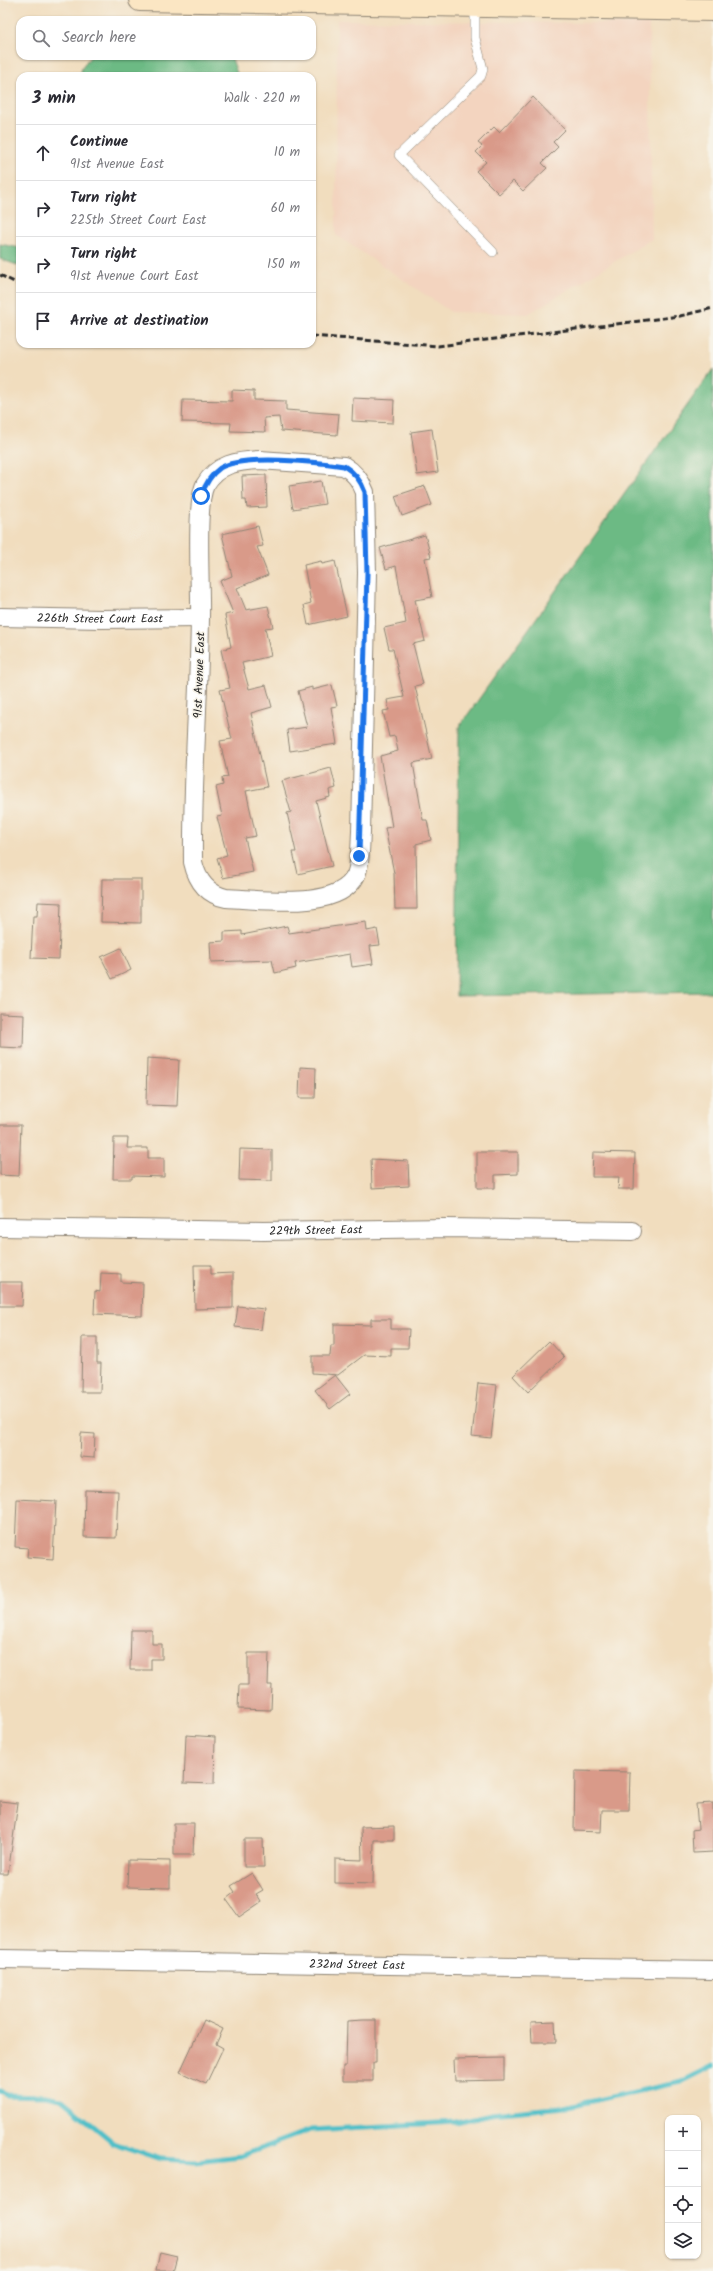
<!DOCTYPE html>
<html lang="en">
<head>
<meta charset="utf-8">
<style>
	body { margin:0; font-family:Kalam,sans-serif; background:#f2f2f3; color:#2b2b33 }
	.controls { position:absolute; right:12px; bottom:12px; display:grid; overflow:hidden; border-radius:8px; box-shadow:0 1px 3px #0004 }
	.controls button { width:36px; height:36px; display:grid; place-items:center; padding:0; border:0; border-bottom:1px solid #e1e1e2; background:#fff; color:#2b2b33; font:20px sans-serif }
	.stop { position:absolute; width:12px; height:12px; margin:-9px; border:3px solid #1a73e8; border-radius:50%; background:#fff }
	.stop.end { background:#1a73e8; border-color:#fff; box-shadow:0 1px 4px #0008 }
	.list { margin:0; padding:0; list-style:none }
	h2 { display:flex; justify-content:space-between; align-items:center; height:52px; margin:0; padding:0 16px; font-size:17px }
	h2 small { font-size:13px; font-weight:400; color:#7c7c81 }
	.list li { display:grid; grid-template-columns:26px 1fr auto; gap:12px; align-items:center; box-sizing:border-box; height:56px; padding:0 16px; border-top:1px solid #e1e1e2 }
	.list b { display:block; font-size:15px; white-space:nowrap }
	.list p { margin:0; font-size:13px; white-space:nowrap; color:#7c7c81 }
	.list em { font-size:13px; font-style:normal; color:#7c7c81 }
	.icon { flex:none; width:22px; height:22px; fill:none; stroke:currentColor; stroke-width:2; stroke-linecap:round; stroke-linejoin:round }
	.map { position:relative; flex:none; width:713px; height:2271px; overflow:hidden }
	.search { position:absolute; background:#fff; box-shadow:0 1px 3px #0004; left:16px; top:16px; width:300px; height:44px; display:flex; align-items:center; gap:10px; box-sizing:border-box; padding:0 14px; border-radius:12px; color:#7c7c81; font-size:15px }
	.panel { position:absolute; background:#fff; box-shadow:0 1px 3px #0004; left:16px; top:72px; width:300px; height:276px; border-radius:12px }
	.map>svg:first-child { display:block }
	.built { fill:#f3d4bf }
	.forest { fill:#6cba84; stroke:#4c7258 }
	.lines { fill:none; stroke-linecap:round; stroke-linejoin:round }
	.stream { stroke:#51bfc8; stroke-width:5 }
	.building { fill:#d99a89 }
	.lane-casing { stroke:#8e8474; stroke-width:10 }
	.street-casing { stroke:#8e8474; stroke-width:20 }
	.secondary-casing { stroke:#8e8474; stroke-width:24 }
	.lane { stroke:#fff; stroke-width:9 }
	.street { stroke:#fff; stroke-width:18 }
	.secondary { stroke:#fbe6c3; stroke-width:22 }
	.rail { stroke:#2b2b2b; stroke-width:3; stroke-dasharray:6 3; stroke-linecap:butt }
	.route { stroke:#1a73e8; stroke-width:5 }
	.labels { text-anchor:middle; stroke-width:3; stroke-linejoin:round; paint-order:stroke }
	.street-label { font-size:12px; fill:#2b2b2b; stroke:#f7f3e8 }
</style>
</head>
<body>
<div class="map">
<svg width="713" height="2271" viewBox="0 0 713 2271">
	<rect width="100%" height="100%" fill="#f7f3e8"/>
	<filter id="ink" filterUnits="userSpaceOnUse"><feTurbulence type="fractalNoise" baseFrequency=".025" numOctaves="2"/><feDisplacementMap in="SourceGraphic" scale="8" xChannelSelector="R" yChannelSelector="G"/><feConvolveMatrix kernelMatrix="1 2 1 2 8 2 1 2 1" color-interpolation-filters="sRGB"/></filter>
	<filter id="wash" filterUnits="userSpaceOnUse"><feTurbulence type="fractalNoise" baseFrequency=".012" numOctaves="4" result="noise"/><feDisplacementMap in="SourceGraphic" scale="16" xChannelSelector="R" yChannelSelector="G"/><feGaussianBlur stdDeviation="0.9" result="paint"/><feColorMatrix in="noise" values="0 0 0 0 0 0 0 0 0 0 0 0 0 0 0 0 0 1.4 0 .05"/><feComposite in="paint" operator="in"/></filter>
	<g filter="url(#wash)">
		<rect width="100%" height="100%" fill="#f1ddbe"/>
		<polygon class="built" points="337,20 649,24 652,239 528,314 451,312 336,235"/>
		<g class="forest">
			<polygon points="91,56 231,56 238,76 80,76 82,68"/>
			<polygon points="0,244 20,248 20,266 0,259"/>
			<polygon points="713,369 713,992 456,996 459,727"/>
		</g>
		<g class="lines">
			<polyline class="stream" points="0,2092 6,2095 45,2096 61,2099 114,2143 161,2159 196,2161 241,2156 311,2130 456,2122 491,2114 564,2107 681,2082 713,2066"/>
		</g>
		<g id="blocks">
			<g class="building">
				<polygon points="533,97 565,130 553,142 558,147 542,163 547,168 523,191 513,181 499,194 476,171 486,162 476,152 482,146 478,143 494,127 499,132"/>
				<polygon points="232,390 254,391 254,400 286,401 286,410 339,414 337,435 281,431 279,417 264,418 265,432 230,431 231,423 182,422 183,400 232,401"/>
				<polygon points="353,398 394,400 393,423 352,421"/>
				<polygon points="432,429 438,472 417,475 411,432"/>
				<polygon points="266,475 267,507 247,508 246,500 243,500 242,476"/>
				<polygon points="321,481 325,504 293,509 289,486"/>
				<polygon points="425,486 432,505 402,516 395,496"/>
				<polygon points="258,526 263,546 257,547 268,575 237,588 246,610 268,606 273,627 265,628 271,656 242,663 249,689 266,685 272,707 251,713 267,787 246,791 256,836 245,838 253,872 223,878 217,858 227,855 217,817 222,816 216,787 223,785 222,778 228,777 220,741 232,739 220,690 230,688 221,650 231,647 225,615 233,613 220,581 232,576 222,534"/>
				<polygon points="425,535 431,557 425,558 432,597 415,600 425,641 413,644 423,684 415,686 432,759 413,763 423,820 427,820 431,840 416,844 417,909 395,909 394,873 385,828 392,827 380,756 398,751 395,736 389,737 383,711 389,710 387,700 404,697 393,649 389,649 384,628 406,623 396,566 386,569 380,548"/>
				<polygon points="321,561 322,564 335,561 347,616 308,625 304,605 311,603 304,565"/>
				<polygon points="332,685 337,706 331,707 337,744 290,751 287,730 307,727 298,691 312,687 312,690"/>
				<polygon points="331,768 336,788 329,790 330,797 316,801 332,866 298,874 293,852 296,852 287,813 291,812 282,781"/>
				<polygon points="102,879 141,879 141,923 101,922"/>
				<polygon points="38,902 61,903 59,959 31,958 33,916 37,916"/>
				<polygon points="366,922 367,931 377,929 380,945 370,946 373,964 352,967 350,954 295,963 296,968 275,973 272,960 211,962 210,942 224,941 224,932 242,931 242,935 287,926 289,933"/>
				<polygon points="121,948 131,970 112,979 101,957"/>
				<polygon points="0,1013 24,1014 23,1048 0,1047"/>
				<polygon points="147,1058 179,1060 177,1106 146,1105"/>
				<polygon points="300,1067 316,1068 315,1098 299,1098"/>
				<polygon points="0,1125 21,1125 19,1176 0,1175"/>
				<polygon points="114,1138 128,1138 127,1148 148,1148 148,1158 164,1158 164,1177 132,1176 132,1179 113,1179"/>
				<polygon points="240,1149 272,1150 272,1181 239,1180"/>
				<polygon points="477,1152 518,1152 518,1174 495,1175 495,1188 477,1188"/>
				<polygon points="593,1152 635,1153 634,1189 618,1189 619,1177 592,1177"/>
				<polygon points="371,1159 408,1161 409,1186 372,1188"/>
				<polygon points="194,1265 211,1265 211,1274 233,1273 233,1308 195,1309"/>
				<polygon points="101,1273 121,1274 121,1282 143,1283 142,1316 94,1314 95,1291 100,1292"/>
				<polygon points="0,1282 23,1282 22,1306 0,1306"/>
				<polygon points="238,1306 264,1309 261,1330 235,1327"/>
				<polygon points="371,1319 391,1319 391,1329 409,1329 408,1348 391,1348 391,1356 364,1355 338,1375 312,1373 312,1356 330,1356 331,1346 334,1346 334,1324 371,1325"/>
				<polygon points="82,1337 97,1337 97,1363 101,1363 100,1392 81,1392"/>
				<polygon points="549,1341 564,1357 528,1392 513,1376"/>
				<polygon points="335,1375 350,1394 330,1409 315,1390"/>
				<polygon points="478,1383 497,1385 491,1438 472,1436"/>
				<polygon points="81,1433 95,1434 94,1458 80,1457"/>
				<polygon points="85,1490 118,1491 116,1538 84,1537"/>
				<polygon points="17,1499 56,1501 53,1559 27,1557 28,1548 15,1547"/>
				<polygon points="131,1630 152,1630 152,1644 162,1644 162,1659 151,1659 151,1670 130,1670"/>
				<polygon points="248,1653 269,1653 268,1685 272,1685 271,1710 238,1709 239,1685 248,1685"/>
				<polygon points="186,1735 215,1737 214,1784 184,1783"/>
				<polygon points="575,1771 630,1772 629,1810 602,1810 601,1832 574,1831"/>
				<polygon points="0,1801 18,1803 8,1874 0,1874"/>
				<polygon points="713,1803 713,1852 693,1853 692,1830 698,1829 696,1804"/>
				<polygon points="174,1823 194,1823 193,1855 174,1855"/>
				<polygon points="394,1826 394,1840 374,1840 373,1884 335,1883 335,1859 362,1860 361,1827"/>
				<polygon points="244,1839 263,1839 264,1867 244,1867"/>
				<polygon points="128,1860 170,1861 170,1888 127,1887"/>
				<polygon points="252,1873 263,1890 256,1894 261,1902 239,1917 226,1899 235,1892 231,1886"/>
				<polygon points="204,2020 223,2029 216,2044 223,2048 206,2084 180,2072"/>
				<polygon points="363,2020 376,2020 376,2063 373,2063 373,2081 343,2081 343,2066 346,2066 347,2021"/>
				<polygon points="555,2021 556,2042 532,2042 531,2022"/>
				<polygon points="504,2058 504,2080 455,2081 454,2059"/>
				<polygon points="160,2252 177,2256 173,2271 156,2271"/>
			</g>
		</g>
	</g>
	<g filter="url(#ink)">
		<use href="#blocks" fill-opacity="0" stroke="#8e8474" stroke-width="1"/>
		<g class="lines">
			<defs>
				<polyline id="lane" points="475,6 475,38 483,69 481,76 399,155 493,252"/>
				<g id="street">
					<path d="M 260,460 L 344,466 C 354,472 361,481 365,492 L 367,573 L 361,832 C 360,845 361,863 356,875 C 339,912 260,899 226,898 C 207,894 197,880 193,862 C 192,780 199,699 200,617 C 201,590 195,505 205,485 C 217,464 237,461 260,460 Z"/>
					<path id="s1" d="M 0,617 L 101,619 L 200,618"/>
					<path id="s2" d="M 0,1227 L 264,1231 L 445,1228 L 632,1231"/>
					<path id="s3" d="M 0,1959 L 713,1970"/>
				</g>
				<polyline id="secondary" points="140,0 713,10"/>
			</defs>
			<use href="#lane" class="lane-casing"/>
			<use href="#street" class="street-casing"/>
			<use href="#secondary" class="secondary-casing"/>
			<use href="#lane" class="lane"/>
			<use href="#street" class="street"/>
			<use href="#secondary" class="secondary"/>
			<g class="rail">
				<polyline points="0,275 20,285"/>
				<polyline points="312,336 438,346 680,316 713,308"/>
			</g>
		</g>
	</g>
	<g class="lines" filter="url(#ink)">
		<path class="route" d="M 201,496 C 205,485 210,475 220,468 C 242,454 317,462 344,466 C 354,472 361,481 365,492 L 367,573 L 359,856"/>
	</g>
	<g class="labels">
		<g class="street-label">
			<text dy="4" stroke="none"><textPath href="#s1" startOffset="100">226th Street Court East</textPath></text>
			<text transform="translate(199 675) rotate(-88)" y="4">91st Avenue East</text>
			<text dy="4" stroke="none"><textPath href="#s2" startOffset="316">229th Street East</textPath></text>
			<text dy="4" stroke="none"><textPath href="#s3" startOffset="357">232nd Street East</textPath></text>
		</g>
	</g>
</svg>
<div class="controls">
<button>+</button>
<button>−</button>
<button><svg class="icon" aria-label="locate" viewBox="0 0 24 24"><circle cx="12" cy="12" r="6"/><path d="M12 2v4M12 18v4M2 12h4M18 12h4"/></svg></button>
<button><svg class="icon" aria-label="layers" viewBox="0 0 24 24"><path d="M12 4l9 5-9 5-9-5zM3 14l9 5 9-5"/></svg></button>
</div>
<div class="stop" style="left:201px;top:496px"></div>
<div class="stop end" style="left:359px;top:856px"></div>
<div class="search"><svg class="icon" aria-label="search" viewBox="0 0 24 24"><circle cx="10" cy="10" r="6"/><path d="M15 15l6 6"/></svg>Search here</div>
<section class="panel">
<h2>3 min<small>Walk · 220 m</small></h2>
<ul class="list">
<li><svg class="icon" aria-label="ahead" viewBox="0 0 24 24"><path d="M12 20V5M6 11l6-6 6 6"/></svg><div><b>Continue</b><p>91st Avenue East</p></div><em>10 m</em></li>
<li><svg class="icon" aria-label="right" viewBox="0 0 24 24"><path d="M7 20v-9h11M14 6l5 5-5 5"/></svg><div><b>Turn right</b><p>225th Street Court East</p></div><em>60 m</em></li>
<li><svg class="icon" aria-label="right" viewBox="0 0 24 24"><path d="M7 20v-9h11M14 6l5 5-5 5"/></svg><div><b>Turn right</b><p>91st Avenue Court East</p></div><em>150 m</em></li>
<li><svg class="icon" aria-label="arrive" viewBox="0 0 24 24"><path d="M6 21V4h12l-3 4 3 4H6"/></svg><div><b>Arrive at destination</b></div></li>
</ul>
</section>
</div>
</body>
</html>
